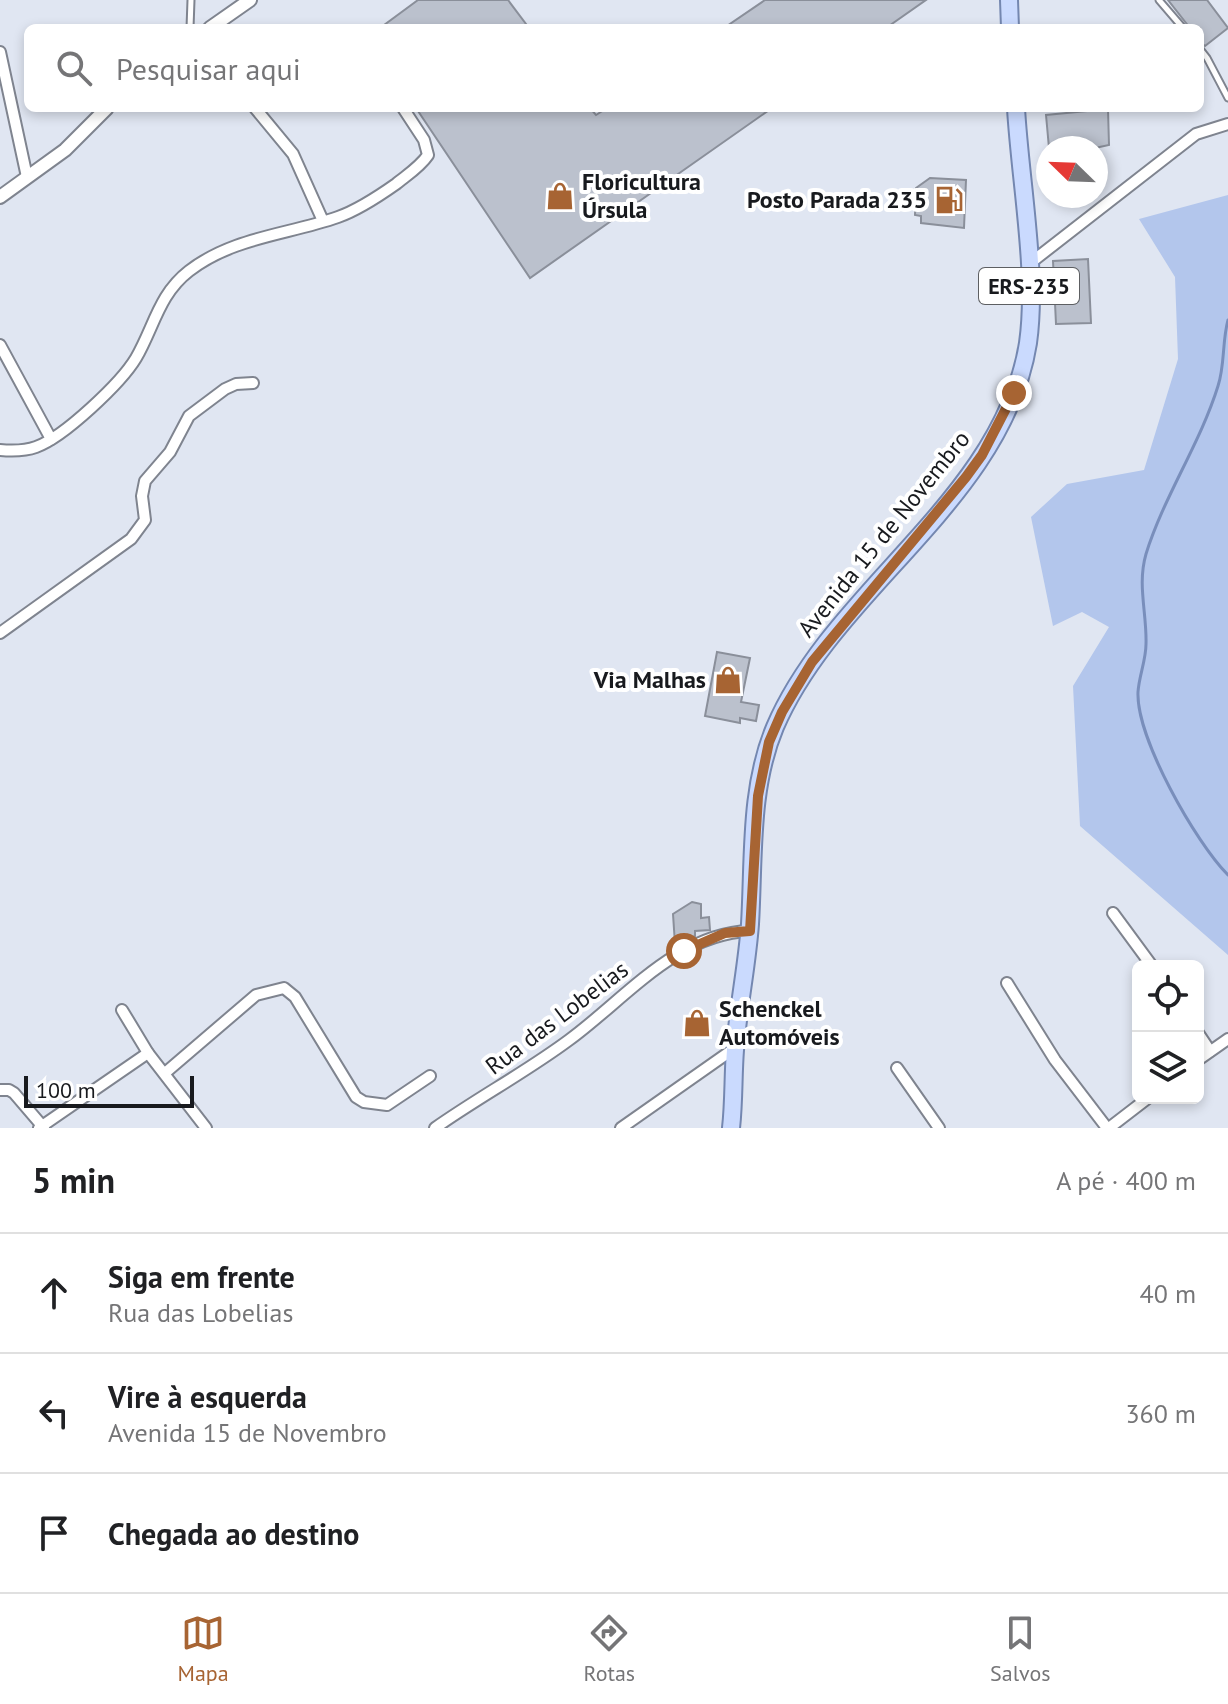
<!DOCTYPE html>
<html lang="pt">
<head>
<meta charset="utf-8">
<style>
	body { margin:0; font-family:"PT Sans",sans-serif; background:#f6f6f6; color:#202124 }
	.controls { position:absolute; right:24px; bottom:24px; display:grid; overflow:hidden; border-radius:12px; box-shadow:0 4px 12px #0003 }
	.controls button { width:72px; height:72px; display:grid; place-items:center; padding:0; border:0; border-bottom:2px solid #e0e0e0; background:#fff; color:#202124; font:40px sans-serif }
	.compass { position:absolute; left:1036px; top:136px; width:72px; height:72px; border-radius:50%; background:#fff; box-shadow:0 4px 12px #0003; rotate:293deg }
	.scale { position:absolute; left:24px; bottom:20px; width:170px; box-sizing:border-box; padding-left:8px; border:4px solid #181a1e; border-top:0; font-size:22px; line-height:28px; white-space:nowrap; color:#181a1e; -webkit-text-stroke:6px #fff; paint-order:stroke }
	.stop { position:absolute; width:24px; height:24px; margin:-18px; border:6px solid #a76433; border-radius:50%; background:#fff }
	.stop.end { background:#a76433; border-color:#fff; box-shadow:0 2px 8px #0008 }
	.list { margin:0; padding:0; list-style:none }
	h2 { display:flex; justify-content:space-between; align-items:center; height:104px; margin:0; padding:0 32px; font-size:34px }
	h2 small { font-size:26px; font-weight:400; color:#757577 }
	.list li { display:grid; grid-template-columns:52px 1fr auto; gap:24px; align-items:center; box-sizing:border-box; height:120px; padding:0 32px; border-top:2px solid #e0e0e0 }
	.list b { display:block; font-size:30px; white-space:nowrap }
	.list p { margin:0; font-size:26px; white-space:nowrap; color:#757577 }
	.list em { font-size:26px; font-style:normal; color:#757577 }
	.icon { flex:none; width:44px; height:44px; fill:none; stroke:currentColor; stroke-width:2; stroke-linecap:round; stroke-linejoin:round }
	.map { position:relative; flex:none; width:1228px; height:1128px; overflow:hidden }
	.search { position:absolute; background:#fff; box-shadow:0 4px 12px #0003; left:24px; right:24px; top:24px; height:88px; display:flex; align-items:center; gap:20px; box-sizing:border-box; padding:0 28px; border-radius:12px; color:#757577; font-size:30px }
	.sheet { height:464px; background:#fff }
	nav { display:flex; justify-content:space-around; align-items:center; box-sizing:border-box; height:112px; border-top:2px solid #e0e0e0; background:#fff; font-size:22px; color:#757577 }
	nav a { display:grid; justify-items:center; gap:4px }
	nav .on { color:#a76433 }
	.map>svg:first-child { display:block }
	.green { fill:#b3c6ec }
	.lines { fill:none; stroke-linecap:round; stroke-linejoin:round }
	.stream { stroke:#798ebb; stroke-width:3 }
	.building { fill:#bbc1cd; stroke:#8a8f9a; stroke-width:2 }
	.service-casing { stroke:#7f848f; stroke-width:9 }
	.minor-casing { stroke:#7f848f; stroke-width:14 }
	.tertiary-casing { stroke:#7f848f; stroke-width:16 }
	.primary-casing { stroke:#7487b0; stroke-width:20 }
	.service { stroke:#fff; stroke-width:5 }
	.minor { stroke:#fff; stroke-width:10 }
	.tertiary { stroke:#fff; stroke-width:12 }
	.primary { stroke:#cadafe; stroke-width:16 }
	.route { stroke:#a76433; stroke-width:10 }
	.labels { text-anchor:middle; stroke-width:8; stroke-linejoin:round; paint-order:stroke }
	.shield { fill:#fff; stroke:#5d5f62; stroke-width:2 }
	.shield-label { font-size:22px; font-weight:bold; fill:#181a1e }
	.poi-label { font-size:24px; font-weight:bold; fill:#181a1e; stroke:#fff; text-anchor:start }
	.street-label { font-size:24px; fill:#181a1e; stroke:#fff }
</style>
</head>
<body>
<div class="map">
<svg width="1228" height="1128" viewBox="0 0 1228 1128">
	<rect width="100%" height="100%" fill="#e0e6f2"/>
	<polygon class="green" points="1228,195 1228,955 1080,826 1073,686 1109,627 1082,612 1053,626 1031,517 1067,484 1144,470 1178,359 1175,277 1139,219"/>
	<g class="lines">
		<path class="stream" d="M 1228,320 C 1222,342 1225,365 1218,386 C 1200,444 1164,496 1146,554 C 1137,585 1147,613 1146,644 C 1146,660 1139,676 1138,692 C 1136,738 1196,843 1228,875"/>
	</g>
	<g class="building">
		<polygon points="418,0 508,0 529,28 380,28"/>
		<polygon points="765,0 926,0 886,28 724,28"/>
		<polygon points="1168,0 1207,0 1228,28 1205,46 1200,42 1200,28 1190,28"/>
		<polygon points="416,108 590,108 596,115 607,108 772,108 530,278"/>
		<polygon points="1108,109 1109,145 1095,148 1049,148 1046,115"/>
		<polygon points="930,178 966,180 964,228 921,223 921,216 915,215 916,188"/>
		<polygon points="1088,259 1091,323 1056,324 1053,261"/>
		<polygon points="717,652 750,658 741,702 759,705 756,721 740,718 740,723 705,716"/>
		<polygon points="692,902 701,904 701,918 709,917 710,930 695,931 695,936 675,944 673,914"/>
	</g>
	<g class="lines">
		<defs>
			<g id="service">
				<polyline points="1159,0 1183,28"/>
				<polyline points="190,28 191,0"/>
				<polyline points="1200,49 1207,58 1228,98"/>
			</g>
			<g id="minor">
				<polyline points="0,52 27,177"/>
				<polyline points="255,108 293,154 323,221"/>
				<polyline points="1029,264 1196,134 1228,124"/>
				<polyline points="0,345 51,439"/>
				<path d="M 0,450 C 12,451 25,451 36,447 C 64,437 121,383 136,358 C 154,327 159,294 189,271 C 233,237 287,235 338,217 C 358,210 379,196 396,184 C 407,175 420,167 428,155 L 424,140 L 403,108"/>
				<polyline points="0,633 131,539 145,520 142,496 145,481 170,452 189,416 225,389 236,384 253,383"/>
				<polyline points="1113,913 1152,966"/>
				<polyline points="1007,983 1055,1060 1107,1128"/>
				<polyline points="122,1010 148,1053 206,1128"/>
				<polyline points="1198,1033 1210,1051"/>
				<polyline points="1198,1060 1228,1039"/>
				<polyline points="897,1068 939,1128"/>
				<polyline points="165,1073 256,995 284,988 295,997 356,1097 364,1102 387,1105 430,1076"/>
				<polyline points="0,1090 9,1090 14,1093 44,1128"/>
				<polyline points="39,1128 148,1053"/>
				<path d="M 435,1128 C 479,1097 526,1072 569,1040 C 624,1000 677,933 750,931"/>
				<polyline points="621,1128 735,1048"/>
				<polyline points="1109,1128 1148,1098"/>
			</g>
			<g id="tertiary">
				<polyline points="210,28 250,0"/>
				<polyline points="0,197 65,150 107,108"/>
			</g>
			<g id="primary">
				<polyline points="1009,0 1010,28"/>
				<path d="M 731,1128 C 734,1102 733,1076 735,1050 C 738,1007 747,966 750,924 C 754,858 749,789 775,727 C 835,587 1003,500 1028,343 C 1038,273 1020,180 1016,108"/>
			</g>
		</defs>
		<use href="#service" class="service-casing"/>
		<use href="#minor" class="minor-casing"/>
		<use href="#tertiary" class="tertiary-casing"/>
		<use href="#primary" class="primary-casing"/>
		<use href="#service" class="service"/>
		<use href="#minor" class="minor"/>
		<use href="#tertiary" class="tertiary"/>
		<use href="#primary" class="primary"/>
	</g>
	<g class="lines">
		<polyline class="route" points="684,951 725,933 750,931 758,796 769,742 782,712 812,662 966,477 982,455 1014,393"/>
	</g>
	<defs>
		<symbol id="shop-bare" viewBox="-9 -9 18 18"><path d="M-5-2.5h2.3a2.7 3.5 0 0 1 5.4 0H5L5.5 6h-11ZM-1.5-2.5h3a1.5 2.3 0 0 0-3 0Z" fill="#a76433" stroke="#fff" stroke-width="2.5" paint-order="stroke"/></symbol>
		<symbol id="fuel-bare" viewBox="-9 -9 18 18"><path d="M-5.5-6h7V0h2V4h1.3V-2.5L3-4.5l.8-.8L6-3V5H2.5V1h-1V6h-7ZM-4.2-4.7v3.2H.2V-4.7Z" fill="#a76433" stroke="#fff" stroke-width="2.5" paint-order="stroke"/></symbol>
	</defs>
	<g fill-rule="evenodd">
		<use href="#shop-bare" x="540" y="176" width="40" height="40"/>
		<use href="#fuel-bare" x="929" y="180" width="40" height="40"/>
		<use href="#shop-bare" x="708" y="660" width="40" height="40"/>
		<use href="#shop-bare" x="677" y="1003" width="40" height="40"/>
	</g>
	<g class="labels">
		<rect class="shield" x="979" y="268" width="100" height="36" rx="6"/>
		<g class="shield-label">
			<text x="1029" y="294">ERS-235</text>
		</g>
		<g class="poi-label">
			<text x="582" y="190">Floricultura<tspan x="582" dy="28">Úrsula</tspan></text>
			<text x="927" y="208" text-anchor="end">Posto Parada 235</text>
			<text x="706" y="688" text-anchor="end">Via Malhas</text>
			<text x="719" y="1017">Schenckel<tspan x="719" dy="28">Automóveis</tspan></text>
		</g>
		<g class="street-label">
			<text transform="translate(884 534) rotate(-51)" y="8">Avenida 15 de Novembro</text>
			<text transform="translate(557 1018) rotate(-37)" y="8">Rua das Lobelias</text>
		</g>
	</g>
</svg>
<div class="controls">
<button><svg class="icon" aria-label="locate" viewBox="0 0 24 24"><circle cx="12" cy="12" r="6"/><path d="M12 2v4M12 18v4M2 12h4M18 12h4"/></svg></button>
<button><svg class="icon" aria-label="layers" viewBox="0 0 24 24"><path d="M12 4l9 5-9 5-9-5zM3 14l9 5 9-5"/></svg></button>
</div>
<svg class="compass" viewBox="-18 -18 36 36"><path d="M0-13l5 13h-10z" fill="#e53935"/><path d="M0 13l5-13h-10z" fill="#757577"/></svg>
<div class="scale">100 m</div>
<div class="stop" style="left:684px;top:951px"></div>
<div class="stop end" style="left:1014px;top:393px"></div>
<div class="search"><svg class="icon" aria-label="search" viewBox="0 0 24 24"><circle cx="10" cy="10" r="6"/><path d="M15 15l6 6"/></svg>Pesquisar aqui</div>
</div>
<section class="sheet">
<h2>5 min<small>A pé · 400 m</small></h2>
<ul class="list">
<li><svg class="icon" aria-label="ahead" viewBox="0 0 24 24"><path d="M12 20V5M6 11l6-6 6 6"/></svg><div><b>Siga em frente</b><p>Rua das Lobelias</p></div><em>40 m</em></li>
<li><svg class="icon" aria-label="left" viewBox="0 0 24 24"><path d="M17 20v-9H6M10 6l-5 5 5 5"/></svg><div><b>Vire à esquerda</b><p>Avenida 15 de Novembro</p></div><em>360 m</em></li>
<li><svg class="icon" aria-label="arrive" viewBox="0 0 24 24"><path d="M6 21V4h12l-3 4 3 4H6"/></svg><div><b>Chegada ao destino</b></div></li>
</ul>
</section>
<nav>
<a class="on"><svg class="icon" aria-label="map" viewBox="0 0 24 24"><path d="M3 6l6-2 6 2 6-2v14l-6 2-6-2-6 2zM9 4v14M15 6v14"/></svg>Mapa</a>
<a><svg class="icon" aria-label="directions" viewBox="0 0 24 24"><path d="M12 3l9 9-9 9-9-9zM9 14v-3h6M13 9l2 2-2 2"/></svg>Rotas</a>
<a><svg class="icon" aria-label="saved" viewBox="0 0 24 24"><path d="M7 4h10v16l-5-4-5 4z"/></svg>Salvos</a>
</nav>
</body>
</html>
